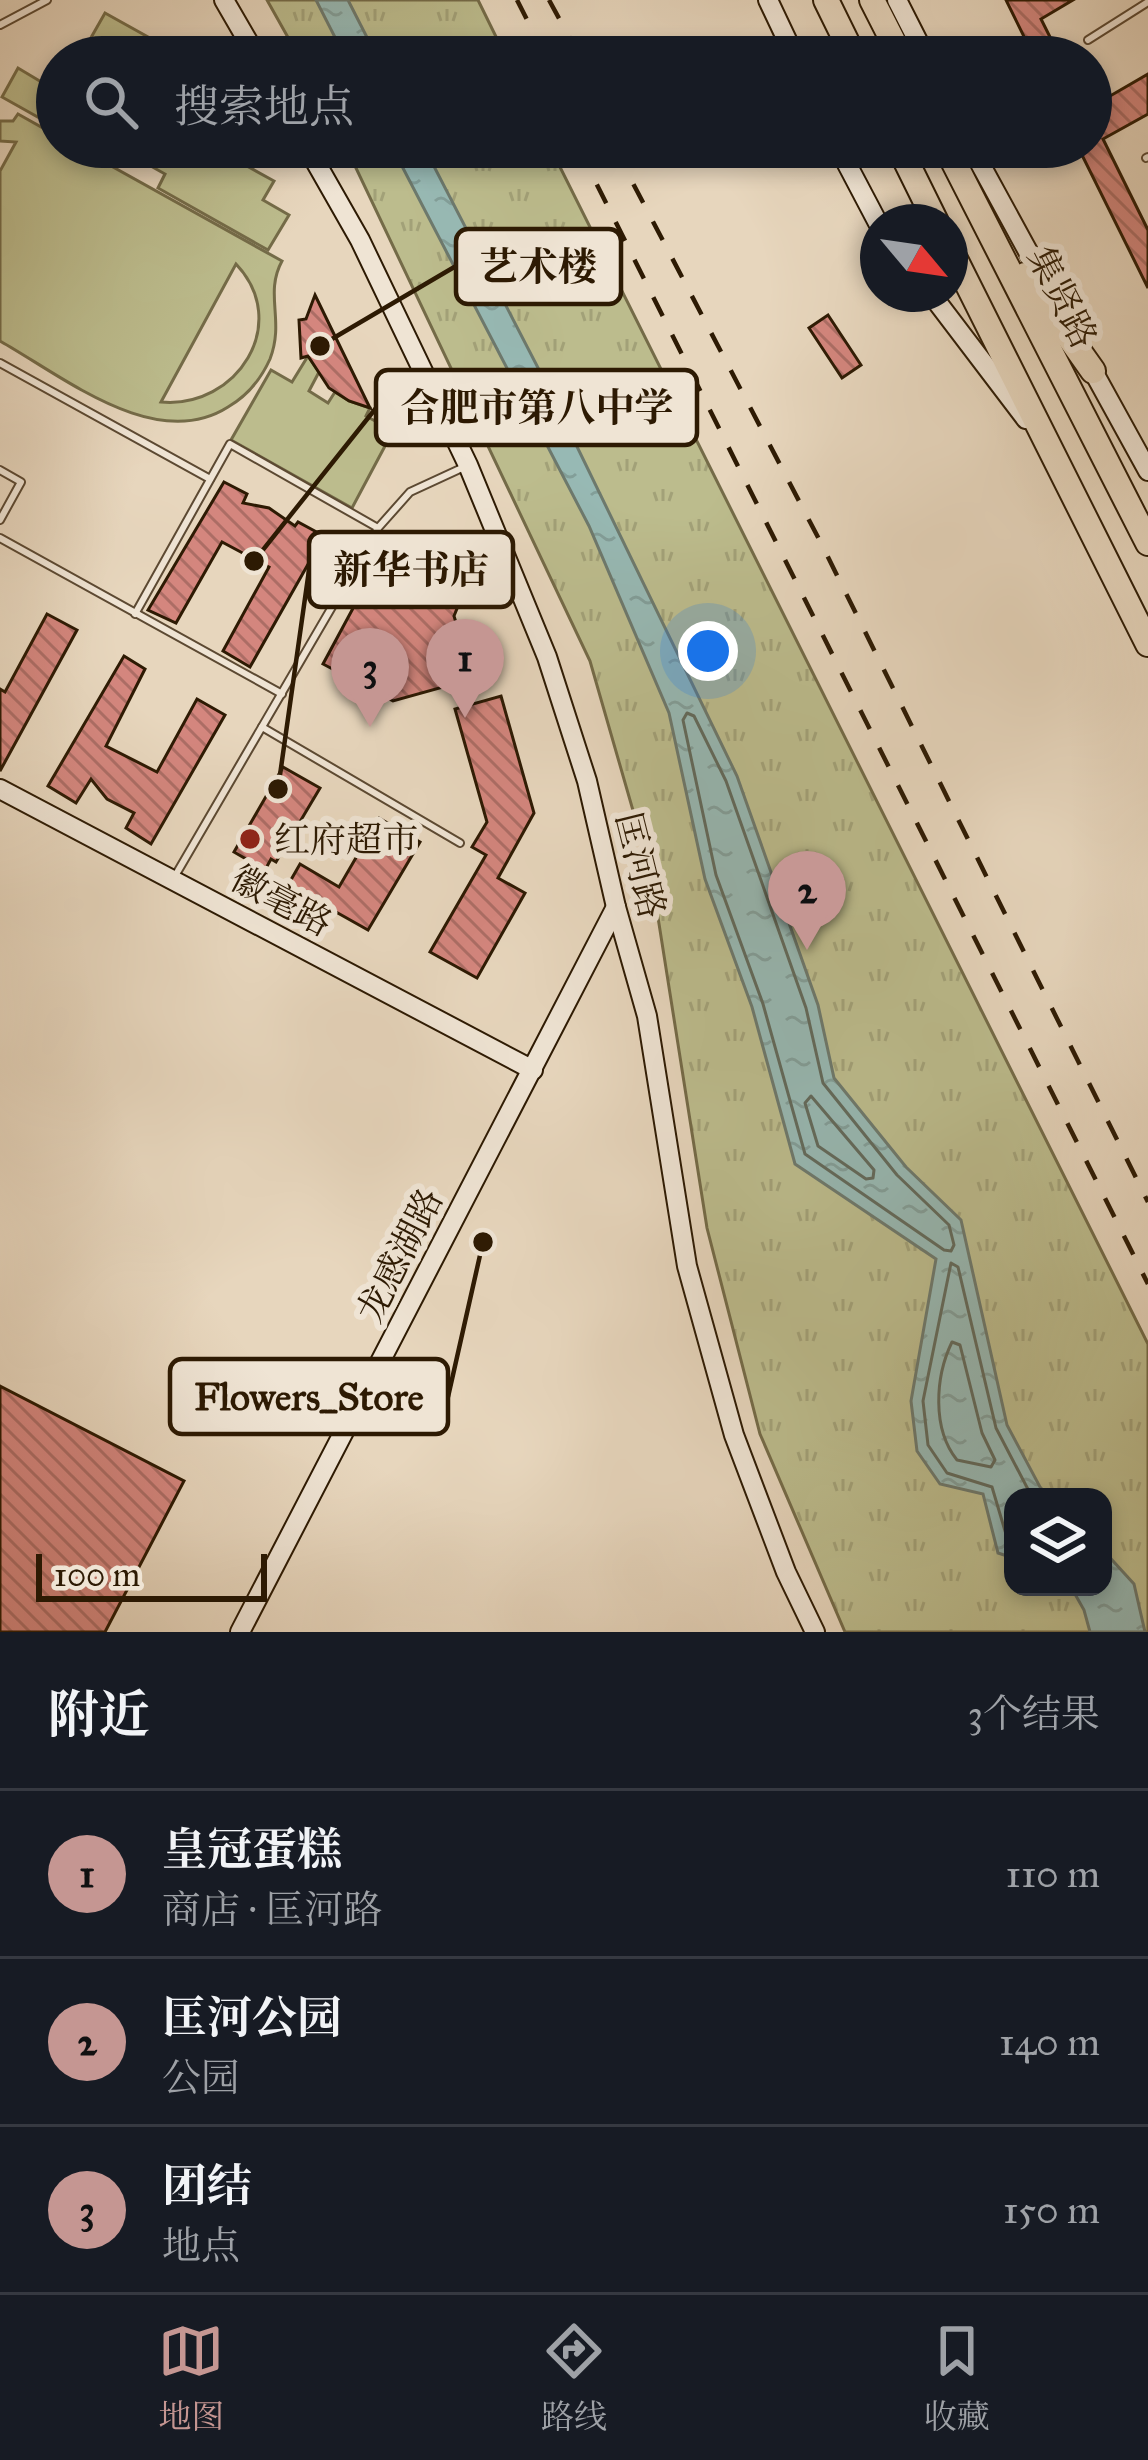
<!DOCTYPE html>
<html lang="zh">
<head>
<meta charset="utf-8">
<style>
	body { margin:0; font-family:"IM FELL Great Primer","Noto Serif SC",serif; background:#242831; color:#f1f3f6 }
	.controls { position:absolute; right:36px; bottom:36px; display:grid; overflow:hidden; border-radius:24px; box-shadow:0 6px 18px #0003 }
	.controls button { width:108px; height:108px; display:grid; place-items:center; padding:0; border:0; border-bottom:3px solid #363941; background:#171b24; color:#f1f3f6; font:60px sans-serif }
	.compass { position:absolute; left:860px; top:204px; width:108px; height:108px; border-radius:50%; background:#171b24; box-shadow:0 6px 18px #0003; rotate:119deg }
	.scale { position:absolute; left:36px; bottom:30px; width:231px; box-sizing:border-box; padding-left:12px; border:6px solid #2d1a03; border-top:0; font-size:33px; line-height:42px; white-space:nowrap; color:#2d1a03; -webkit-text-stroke:9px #efe4d4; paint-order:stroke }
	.you { position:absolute; left:708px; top:651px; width:42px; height:42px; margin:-30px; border:9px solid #fff; border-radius:50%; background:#1a73e8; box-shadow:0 0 0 18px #1a73e833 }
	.badge { display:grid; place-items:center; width:78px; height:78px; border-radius:50%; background:#c59692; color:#111; font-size:39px; font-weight:700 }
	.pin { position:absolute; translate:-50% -99px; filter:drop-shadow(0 3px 6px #0008) }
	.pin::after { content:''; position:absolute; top:63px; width:42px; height:36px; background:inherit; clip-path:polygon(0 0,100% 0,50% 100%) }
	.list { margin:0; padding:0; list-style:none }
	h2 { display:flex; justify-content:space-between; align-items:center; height:156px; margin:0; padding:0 48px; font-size:51px }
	h2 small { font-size:39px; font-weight:400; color:#9ea1a6 }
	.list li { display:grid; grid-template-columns:78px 1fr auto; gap:36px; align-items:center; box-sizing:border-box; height:168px; padding:0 48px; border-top:3px solid #363941 }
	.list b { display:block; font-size:45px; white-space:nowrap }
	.list p { margin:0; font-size:39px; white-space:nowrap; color:#9ea1a6 }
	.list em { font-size:39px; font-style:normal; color:#9ea1a6 }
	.icon { flex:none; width:66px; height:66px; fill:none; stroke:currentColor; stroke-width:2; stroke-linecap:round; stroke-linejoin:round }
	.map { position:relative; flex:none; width:1148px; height:1632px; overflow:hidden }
	.search { position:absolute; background:#171b24; box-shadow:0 6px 18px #0003; left:36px; right:36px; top:36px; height:132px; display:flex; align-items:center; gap:30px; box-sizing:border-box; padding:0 42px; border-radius:66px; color:#9ea1a6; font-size:45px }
	.sheet { height:660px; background:#171b24 }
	nav { display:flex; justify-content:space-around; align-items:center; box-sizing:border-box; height:168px; border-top:3px solid #363941; background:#171b24; font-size:33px; color:#9ea1a6 }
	nav a { display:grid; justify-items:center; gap:6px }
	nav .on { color:#c59692 }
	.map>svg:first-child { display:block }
	.park { fill:url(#park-tufts); stroke:#746b48; stroke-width:3; fill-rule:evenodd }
	.garden { fill:#bcbc8d; stroke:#746b48; stroke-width:3; fill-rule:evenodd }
	.water { fill:url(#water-ripples); stroke:#6d796d; stroke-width:3 }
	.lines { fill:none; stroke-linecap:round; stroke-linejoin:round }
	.shore { stroke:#626a5c; stroke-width:3 }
	.building { fill:url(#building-back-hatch); stroke:#2d1a03; stroke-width:3 }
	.lane-casing { stroke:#5c4932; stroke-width:10 }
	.secondary-casing { stroke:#2d1a03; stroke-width:22 }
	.highway-casing { stroke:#2d1a03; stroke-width:28 }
	.lane { stroke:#efe4d4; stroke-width:6 }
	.secondary { stroke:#efe4d4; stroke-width:18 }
	.highway { stroke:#e7d6bd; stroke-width:24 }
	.rail { stroke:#2d1a03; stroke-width:4.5; stroke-dasharray:21 21; stroke-linecap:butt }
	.poi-dot { fill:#8f2418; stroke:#efe4d4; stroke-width:4.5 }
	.labels { text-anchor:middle; stroke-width:12; stroke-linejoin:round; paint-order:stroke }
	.street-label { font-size:36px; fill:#2d1a03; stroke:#efe4d4 }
	.poi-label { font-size:36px; fill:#2d1a03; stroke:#efe4d4; text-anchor:start }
	.leader { fill:none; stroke:#2d1a03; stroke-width:4.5 }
	.callout-dot { fill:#2d1a03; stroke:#efe4d4; stroke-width:4.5 }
	.callout { fill:#efe4d4; stroke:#2d1a03; stroke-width:4.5 }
	.callout-label { font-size:39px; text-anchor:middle; font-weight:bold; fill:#2d1a03 }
</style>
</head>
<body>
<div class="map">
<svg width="1148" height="1632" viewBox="0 0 1148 1632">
	<defs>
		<pattern id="park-tufts" width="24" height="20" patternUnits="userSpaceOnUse" patternTransform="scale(3)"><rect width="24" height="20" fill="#bcbc8d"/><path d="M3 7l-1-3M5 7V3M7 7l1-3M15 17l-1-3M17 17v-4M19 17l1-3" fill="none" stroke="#a2a178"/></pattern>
		<pattern id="water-ripples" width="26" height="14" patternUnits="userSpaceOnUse" patternTransform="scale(3)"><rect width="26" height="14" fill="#97b9b4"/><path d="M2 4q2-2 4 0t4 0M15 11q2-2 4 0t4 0" fill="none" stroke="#829e99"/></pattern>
		<pattern id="building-back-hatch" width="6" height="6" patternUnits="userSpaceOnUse" patternTransform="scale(3)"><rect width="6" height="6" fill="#d4867e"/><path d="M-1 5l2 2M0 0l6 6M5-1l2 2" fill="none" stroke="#ac6d65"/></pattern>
	</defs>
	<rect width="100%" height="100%" fill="#e7d6bd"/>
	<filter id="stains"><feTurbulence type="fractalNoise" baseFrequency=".00167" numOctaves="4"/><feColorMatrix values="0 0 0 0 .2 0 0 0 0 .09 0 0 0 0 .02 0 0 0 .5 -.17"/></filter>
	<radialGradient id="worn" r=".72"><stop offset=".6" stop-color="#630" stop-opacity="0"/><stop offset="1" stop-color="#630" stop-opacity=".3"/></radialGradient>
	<g class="park">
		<polygon points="267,0 478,0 506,57 299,57"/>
		<path d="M 346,147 L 550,147 L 1148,1344 L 1148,1632 L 845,1632 L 760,1434 L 707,1228 L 651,873 L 590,661 ZM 1013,1497 L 1103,1497 L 1103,1587 L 1013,1587 Z"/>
	</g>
	<g class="garden">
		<polygon points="105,13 184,57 80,57"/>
		<polygon points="57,58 57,112 50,108 43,120 2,97 18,68 43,83"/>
		<path d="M 18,114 L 57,136 L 57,147 L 77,147 L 282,261 C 264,294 285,320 270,359 C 261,379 247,396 228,407 C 156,453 64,377 0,341 L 0,171 L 16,142 L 0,141 L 0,121 L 13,121 ZM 236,264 C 292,323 237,409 161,402 Z"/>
		<polygon points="117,147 240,147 236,160 274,181 263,200 289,215 268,250 158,188 165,174"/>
		<polygon points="308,356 319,372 309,391 328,403 335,392 349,401 370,408 366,416 393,431 352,508 231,440 271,370 292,382"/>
	</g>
	<g class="water">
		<polygon points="316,0 348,0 377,57 345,57"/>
		<polygon points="392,147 424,147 550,391 737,776 818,1005 834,1078 906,1167 961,1220 1007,1425 1040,1487 1049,1497 1013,1497 1013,1558 998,1553 983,1494 940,1484 917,1451 911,1401 936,1259 795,1164 752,1007 705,879 669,713 589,526"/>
		<polygon points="1103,1550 1134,1584 1145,1632 1090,1632 1084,1610 1071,1587 1103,1587"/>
	</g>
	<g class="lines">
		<g class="shore">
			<polygon points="687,713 694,716 726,781 806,1008 823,1083 897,1175 949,1225 954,1245 951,1251 944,1250 805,1154 763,1004 716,875 683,720"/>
			<polygon points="811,1096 874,1170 873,1178 866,1179 818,1146 805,1103"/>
			<path d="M 952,1342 L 960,1345 L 982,1433 L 995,1460 L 991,1467 L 957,1460 C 932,1429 935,1377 952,1342 Z"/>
			<polyline points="1013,1546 1008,1541 992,1487 947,1473 928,1445 923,1401 951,1263 958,1267 996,1428 1032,1497"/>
		</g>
	</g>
	<g class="building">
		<polygon points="1006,0 1073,0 1041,19 1060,57 1034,57"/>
		<polygon points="1148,74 1148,114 1103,139 1148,230 1148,288 1078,147 1091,147 1091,107"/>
		<polygon points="315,295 370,408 349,401 329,388 308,356 301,358 299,320 306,319"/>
		<polygon points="828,315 861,365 842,378 809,328"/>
		<polygon points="224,482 247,494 243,503 269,508 295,526 298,522 324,536 250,667 223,651 269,567 222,542 176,623 148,610"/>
		<polygon points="386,547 443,577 448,602 458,606 454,616 457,626 466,631 461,640 472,679 393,701 323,664"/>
		<polygon points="47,614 77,630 0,771 0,689 5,692"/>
		<polygon points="124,656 145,669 106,746 157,772 197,699 225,715 151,844 126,828 134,813 107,799 91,779 76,803 48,786"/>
		<polygon points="501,696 534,813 498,878 525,893 477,978 430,952 486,855 472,847 487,822 455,709"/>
		<polygon points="283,767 320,788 276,862 271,859 265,870 234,852"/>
		<polygon points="379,818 420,842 368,930 288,885 300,864 339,887"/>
		<polygon points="0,1386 184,1481 105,1632 0,1632"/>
	</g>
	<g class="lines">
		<defs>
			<g id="lane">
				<polyline points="0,25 47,0"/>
				<polyline points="1088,40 1148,2"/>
				<polyline points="1146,158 1148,157"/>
				<polyline points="0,363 210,479"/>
				<polyline points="0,470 21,482 0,520"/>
				<polyline points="0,538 282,694"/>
				<polyline points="135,614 230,444 378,528"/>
				<polyline points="262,727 460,843"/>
				<polyline points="175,876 378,528 410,492 462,468"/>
			</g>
			<g id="secondary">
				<polyline points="224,0 257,57"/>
				<polyline points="768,0 795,57"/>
				<polyline points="897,0 926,57"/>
				<polyline points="307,147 360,240 468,465 547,657 587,781 616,907 647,1016 687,1266 734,1435 786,1572 815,1632"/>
				<polyline points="838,147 878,223"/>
				<polyline points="971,147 1055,301"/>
				<polyline points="931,294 1026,419"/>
				<polyline points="1088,362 1148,471"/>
				<polyline points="0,789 533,1070"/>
				<polyline points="240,1632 616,907"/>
			</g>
			<g id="highway">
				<polyline points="826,0 854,57"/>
				<polyline points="872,0 901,57"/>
				<polyline points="899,147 936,222"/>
				<polyline points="946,147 1148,543"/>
				<polyline points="950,249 1148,644"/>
				<polyline points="1025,275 1093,371"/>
			</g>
		</defs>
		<use href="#lane" class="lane-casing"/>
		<use href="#secondary" class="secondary-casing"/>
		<use href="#highway" class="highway-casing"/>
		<use href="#lane" class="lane"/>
		<use href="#secondary" class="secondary"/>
		<use href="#highway" class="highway"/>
		<g class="rail">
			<polyline points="517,0 546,57"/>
			<polyline points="549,0 580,57"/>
			<polyline points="578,147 1148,1284"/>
			<polyline points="614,147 821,543 1148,1202"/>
		</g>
	</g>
	<circle class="poi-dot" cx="250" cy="839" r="12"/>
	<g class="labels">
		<g class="street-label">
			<text transform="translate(1063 297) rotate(63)" y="13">集贤路</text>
			<text transform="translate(641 865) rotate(76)" y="13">匡河路</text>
			<text transform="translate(282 900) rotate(28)" y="13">徽毫路</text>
			<text transform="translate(399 1255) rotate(-63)" y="13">龙感湖路</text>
		</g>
		<g class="poi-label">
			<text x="274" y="852">红府超市</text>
		</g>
	</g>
	<path class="leader" d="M320 346L456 266M254 561L376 408M278 789L309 570M483 1242L448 1397"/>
	<g class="callout-dot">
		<circle cx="320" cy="346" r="12"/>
		<circle cx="254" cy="561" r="12"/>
		<circle cx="278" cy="789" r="12"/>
		<circle cx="483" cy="1242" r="12"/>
	</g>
	<g class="callout">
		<rect x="456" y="229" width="165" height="75" rx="12"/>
		<rect x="376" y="370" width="321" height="75" rx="12"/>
		<rect x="309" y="532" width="204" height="75" rx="12"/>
		<rect x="170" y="1359" width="278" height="75" rx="12"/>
	</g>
	<g class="callout-label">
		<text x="538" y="280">艺术楼</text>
		<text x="537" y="421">合肥市第八中学</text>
		<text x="411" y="583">新华书店</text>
		<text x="309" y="1410">Flowers_Store</text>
	</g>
	<rect width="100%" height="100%" filter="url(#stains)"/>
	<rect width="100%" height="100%" fill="url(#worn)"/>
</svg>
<div class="controls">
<button><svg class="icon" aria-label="layers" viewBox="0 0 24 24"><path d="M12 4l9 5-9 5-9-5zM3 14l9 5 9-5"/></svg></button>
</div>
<svg class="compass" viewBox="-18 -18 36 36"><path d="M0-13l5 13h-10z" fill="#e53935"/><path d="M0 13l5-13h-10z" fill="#9ea1a6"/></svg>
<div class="scale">100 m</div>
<div class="you"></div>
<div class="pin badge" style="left:465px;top:718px">1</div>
<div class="pin badge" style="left:807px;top:950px">2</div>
<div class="pin badge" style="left:370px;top:727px">3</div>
<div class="search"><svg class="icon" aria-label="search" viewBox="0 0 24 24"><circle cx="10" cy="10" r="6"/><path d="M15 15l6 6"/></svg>搜索地点</div>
</div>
<section class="sheet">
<h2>附近<small>3个结果</small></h2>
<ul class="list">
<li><span class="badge">1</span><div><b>皇冠蛋糕</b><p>商店 · 匡河路</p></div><em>110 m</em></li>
<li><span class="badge">2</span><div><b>匡河公园</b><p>公园</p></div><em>140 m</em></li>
<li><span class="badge">3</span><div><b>团结</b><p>地点</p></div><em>150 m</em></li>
</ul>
</section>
<nav>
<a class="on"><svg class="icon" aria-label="map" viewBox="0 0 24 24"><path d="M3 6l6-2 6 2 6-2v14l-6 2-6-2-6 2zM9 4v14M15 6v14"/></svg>地图</a>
<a><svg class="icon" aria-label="directions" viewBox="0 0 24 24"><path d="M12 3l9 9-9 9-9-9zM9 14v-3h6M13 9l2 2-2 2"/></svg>路线</a>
<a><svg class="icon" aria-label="saved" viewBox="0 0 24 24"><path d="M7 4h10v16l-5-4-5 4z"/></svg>收藏</a>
</nav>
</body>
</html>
